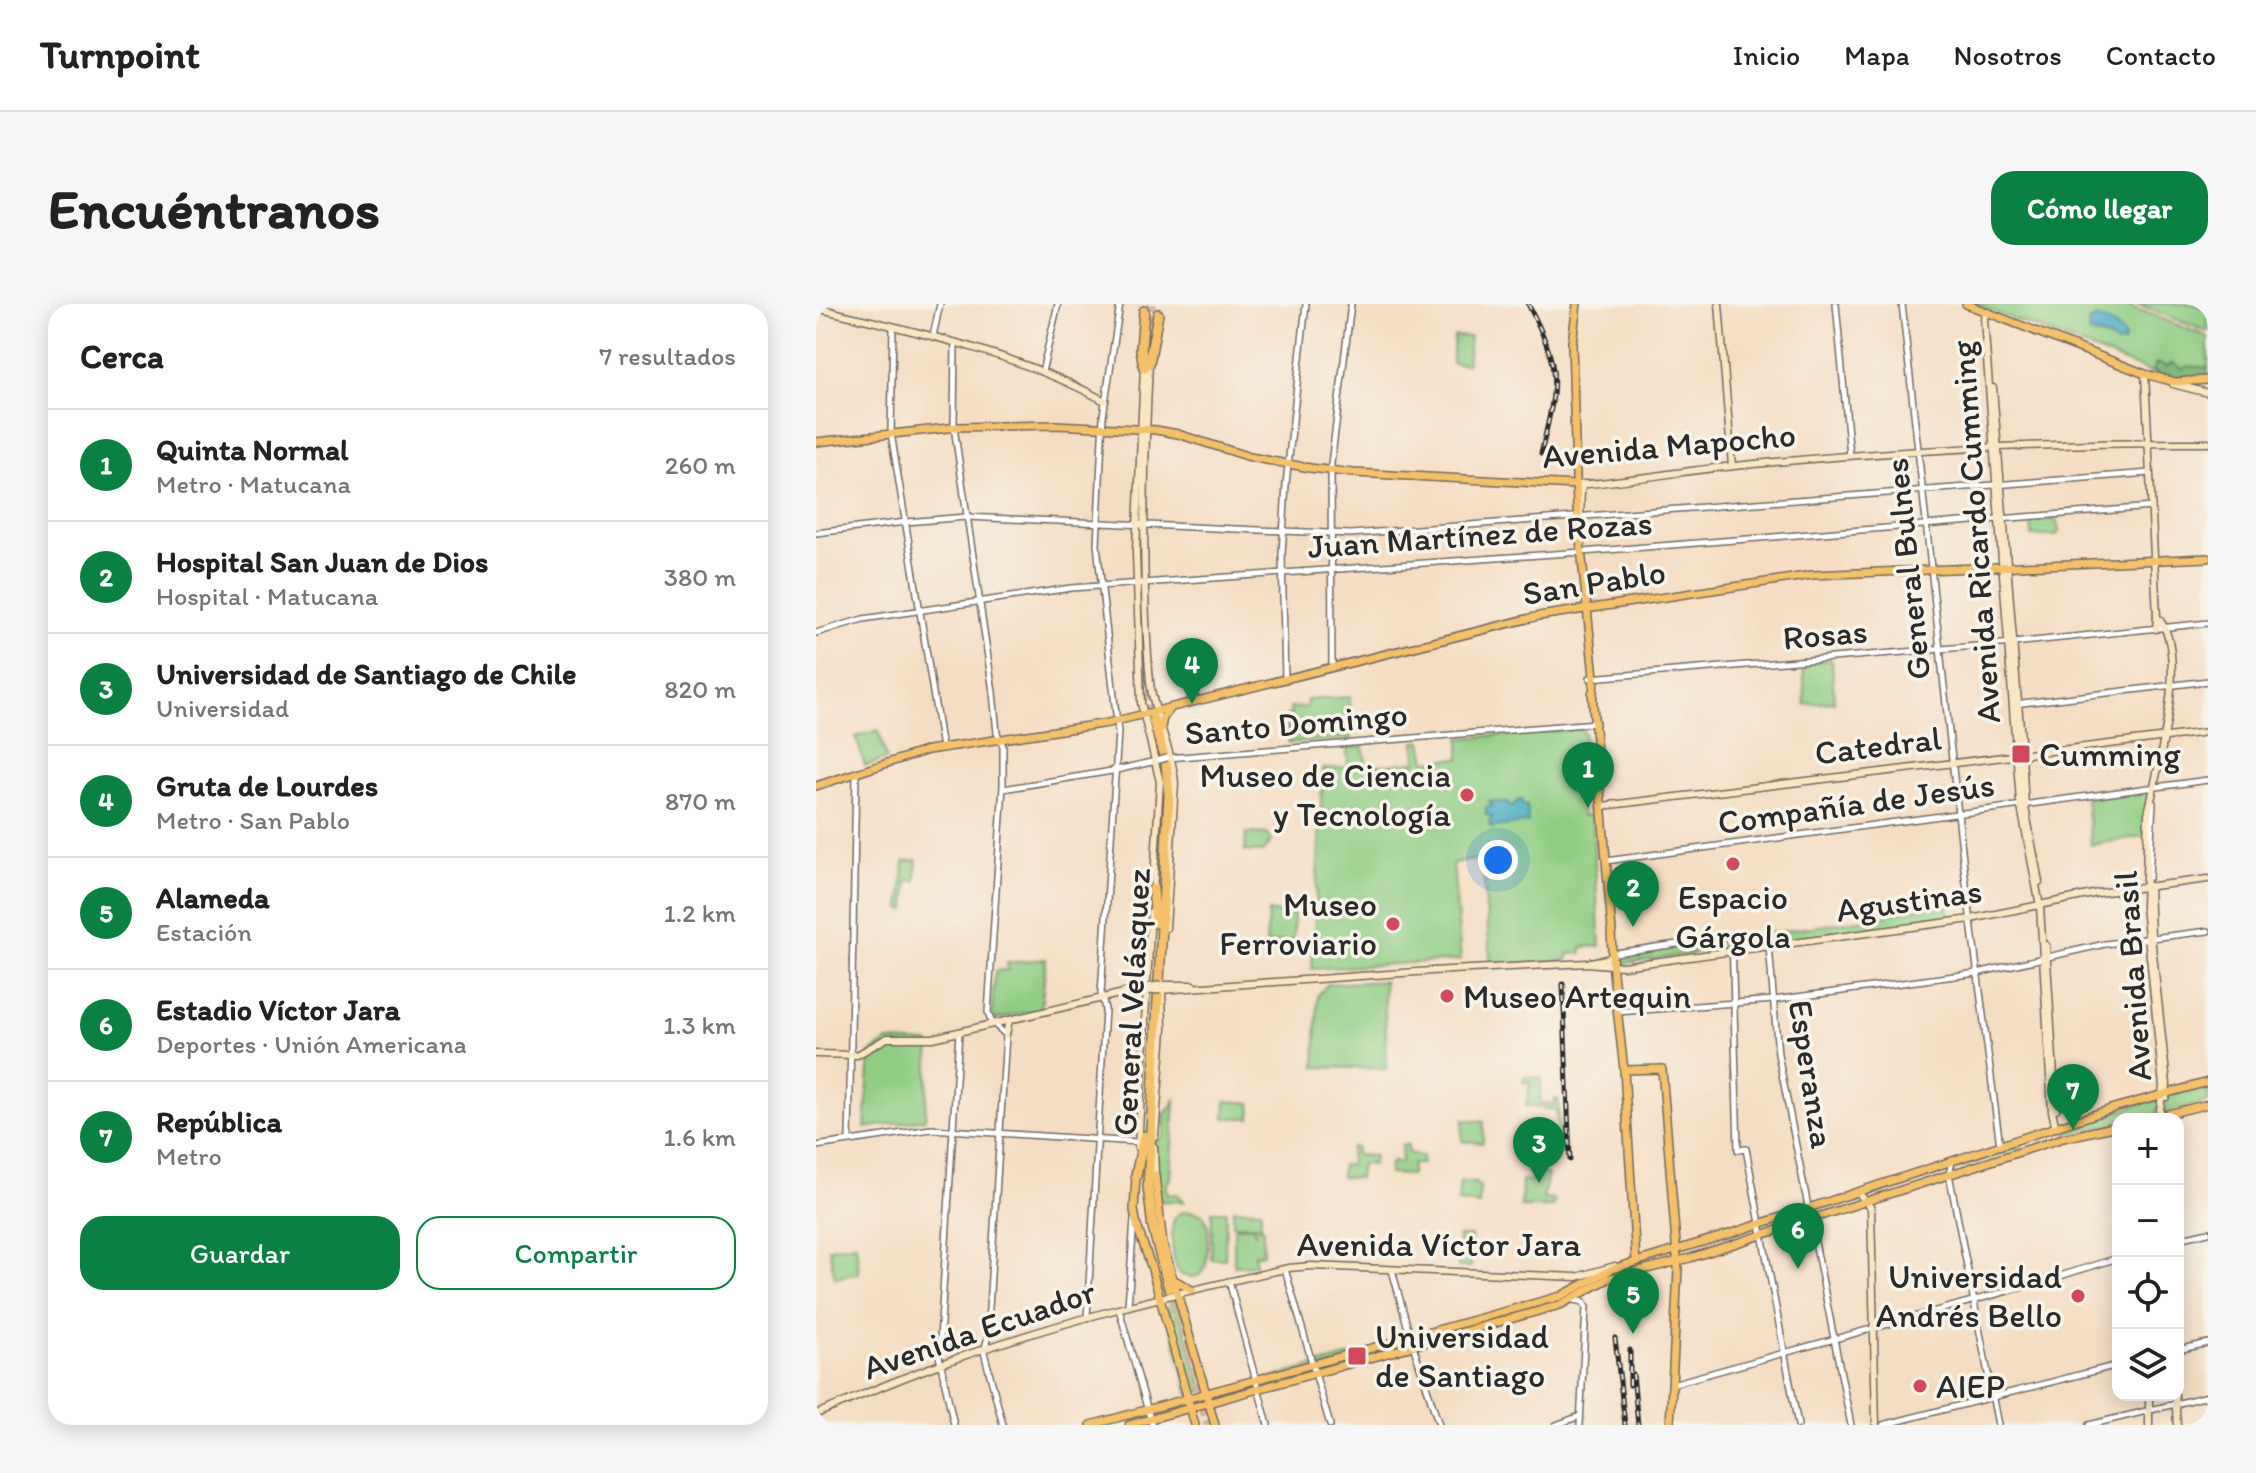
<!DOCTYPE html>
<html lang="es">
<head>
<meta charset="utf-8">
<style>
	body { margin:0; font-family:Itim,sans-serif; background:#f6f6f6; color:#222 }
	.controls { position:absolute; right:24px; bottom:24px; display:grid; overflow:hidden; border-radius:16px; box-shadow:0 4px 20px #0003 }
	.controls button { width:72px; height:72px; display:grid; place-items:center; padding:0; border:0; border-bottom:2px solid #e0e0e0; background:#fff; color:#222; font:40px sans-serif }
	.you { position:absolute; left:682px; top:556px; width:28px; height:28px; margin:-20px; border:6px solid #fff; border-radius:50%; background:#1a73e8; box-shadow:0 0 0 12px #1a73e833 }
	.badge { display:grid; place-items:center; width:52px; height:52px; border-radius:50%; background:#0b8043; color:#fff; font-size:26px; font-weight:700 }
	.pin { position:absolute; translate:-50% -66px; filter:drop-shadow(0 2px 4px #0008) }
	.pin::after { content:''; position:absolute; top:42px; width:28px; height:24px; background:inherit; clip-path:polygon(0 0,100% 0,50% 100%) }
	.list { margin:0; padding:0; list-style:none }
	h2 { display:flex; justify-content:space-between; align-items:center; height:104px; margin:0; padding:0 32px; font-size:34px }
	h2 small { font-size:26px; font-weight:400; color:#767676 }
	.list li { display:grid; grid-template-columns:52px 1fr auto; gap:24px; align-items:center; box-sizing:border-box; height:112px; padding:0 32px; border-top:2px solid #e0e0e0 }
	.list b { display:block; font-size:30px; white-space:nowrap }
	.list p { margin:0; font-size:26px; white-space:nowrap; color:#767676 }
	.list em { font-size:26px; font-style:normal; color:#767676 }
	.actions { display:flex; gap:16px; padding:24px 32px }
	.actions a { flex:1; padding:18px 0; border:2px solid #0b8043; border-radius:24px; text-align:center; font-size:28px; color:#0b8043 }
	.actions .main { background:#0b8043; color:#fff }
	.icon { flex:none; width:44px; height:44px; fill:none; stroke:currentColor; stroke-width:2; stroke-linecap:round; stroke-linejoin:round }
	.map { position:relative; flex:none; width:1392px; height:1121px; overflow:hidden; border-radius:24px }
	header { display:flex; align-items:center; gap:48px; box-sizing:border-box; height:112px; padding:0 40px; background:#fff; border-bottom:2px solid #e0e0e0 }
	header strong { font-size:38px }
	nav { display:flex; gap:44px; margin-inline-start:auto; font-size:28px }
	.intro { display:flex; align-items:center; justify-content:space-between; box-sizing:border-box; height:192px; padding:0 48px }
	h1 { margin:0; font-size:56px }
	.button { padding:20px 36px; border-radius:24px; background:#0b8043; color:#fff; font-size:28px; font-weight:700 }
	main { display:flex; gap:48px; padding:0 48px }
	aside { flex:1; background:#fff; border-radius:24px; box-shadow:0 4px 20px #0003 }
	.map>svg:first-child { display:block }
	.green { fill:#90cd83; stroke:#5e7c57; stroke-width:2 }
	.forest { fill:#74b071; stroke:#506e4e; stroke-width:2 }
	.water { fill:#46aac6; stroke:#386a78; stroke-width:2 }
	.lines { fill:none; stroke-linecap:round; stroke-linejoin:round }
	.motorway-tunnel { stroke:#cdb9a5; stroke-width:9; stroke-dasharray:9 4.5; stroke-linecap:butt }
	.tertiary-casing { stroke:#726960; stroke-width:8 }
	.secondary-casing { stroke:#726960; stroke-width:9 }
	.primary-casing { stroke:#726960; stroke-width:10 }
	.motorway-casing { stroke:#726960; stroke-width:12 }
	.tertiary { stroke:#fff; stroke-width:5 }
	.secondary { stroke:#fbe6c3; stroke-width:6 }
	.primary { stroke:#f4c16a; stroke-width:7 }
	.motorway { stroke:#f4c16a; stroke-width:9 }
	.rail-casing { stroke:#2b2b2b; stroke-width:5 }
	.rail { stroke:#f7f3e8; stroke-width:2; stroke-dasharray:6; stroke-linecap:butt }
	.tertiary-bridge-casing { stroke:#726960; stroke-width:8; stroke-linecap:butt }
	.secondary-bridge-casing { stroke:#726960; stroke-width:9; stroke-linecap:butt }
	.tertiary-bridge { stroke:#fff; stroke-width:5 }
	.secondary-bridge { stroke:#fbe6c3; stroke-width:6 }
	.poi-dot { fill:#d1495b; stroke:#f7f3e8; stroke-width:3 }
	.labels { text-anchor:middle; stroke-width:7; stroke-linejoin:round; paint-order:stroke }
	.street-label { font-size:34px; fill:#2b2b2b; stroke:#f7f3e8 }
	.poi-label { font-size:34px; fill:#2b2b2b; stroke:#f7f3e8; text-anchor:start }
</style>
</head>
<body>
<header>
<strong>Turnpoint</strong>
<nav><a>Inicio</a><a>Mapa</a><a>Nosotros</a><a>Contacto</a></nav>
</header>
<div class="intro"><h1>Encuéntranos</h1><a class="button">Cómo llegar</a></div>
<main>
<aside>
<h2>Cerca<small>7 resultados</small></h2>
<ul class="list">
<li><span class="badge">1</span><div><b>Quinta Normal</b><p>Metro · Matucana</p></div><em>260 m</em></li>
<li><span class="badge">2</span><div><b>Hospital San Juan de Dios</b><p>Hospital · Matucana</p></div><em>380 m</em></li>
<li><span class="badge">3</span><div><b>Universidad de Santiago de Chile</b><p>Universidad</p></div><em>820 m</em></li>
<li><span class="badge">4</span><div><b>Gruta de Lourdes</b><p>Metro · San Pablo</p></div><em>870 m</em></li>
<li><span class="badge">5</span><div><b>Alameda</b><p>Estación</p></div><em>1.2 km</em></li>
<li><span class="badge">6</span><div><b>Estadio Víctor Jara</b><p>Deportes · Unión Americana</p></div><em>1.3 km</em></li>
<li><span class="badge">7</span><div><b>República</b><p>Metro</p></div><em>1.6 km</em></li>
</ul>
<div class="actions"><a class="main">Guardar</a><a>Compartir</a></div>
</aside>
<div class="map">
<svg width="1392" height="1121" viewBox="0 0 1392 1121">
	<rect width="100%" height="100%" fill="#f7f3e8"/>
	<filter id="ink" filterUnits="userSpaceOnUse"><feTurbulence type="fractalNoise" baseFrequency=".0125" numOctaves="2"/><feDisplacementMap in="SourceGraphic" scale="16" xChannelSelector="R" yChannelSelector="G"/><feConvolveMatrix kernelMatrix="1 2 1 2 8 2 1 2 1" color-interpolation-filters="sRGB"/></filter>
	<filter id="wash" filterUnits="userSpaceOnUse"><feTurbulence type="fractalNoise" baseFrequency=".006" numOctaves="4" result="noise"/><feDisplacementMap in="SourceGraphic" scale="32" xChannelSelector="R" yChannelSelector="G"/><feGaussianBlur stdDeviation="1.8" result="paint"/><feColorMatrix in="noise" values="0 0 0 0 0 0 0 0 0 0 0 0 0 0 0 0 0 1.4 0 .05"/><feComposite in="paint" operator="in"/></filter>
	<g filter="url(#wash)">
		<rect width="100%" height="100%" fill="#f5ddc3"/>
		<g class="green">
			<polygon points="1158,0 1308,0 1392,33 1392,74 1345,72"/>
			<polygon points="1321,0 1378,0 1392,5 1392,28"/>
			<polygon points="638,32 654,33 651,60 636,59"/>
			<polygon points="1237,215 1241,218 1243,228 1240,232 1216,232 1215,216"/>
			<polygon points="1016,356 1018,398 989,400 987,359"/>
			<polygon points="534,393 535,435 473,439 470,411 475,411 474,404 491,403 491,396"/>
			<polygon points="765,425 768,430 770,462 759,463 760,482 774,482 775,496 764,498 766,512 776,511 784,642 766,643 766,649 752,650 752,656 675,661 666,555 637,559 645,656 496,665 507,465 532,463 531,443 547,442 551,462 600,458 599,438 606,437 610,457 644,454 644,434"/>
			<polygon points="62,426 71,455 49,462 40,433"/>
			<polygon points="1334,486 1328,532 1275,541 1270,494"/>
			<polygon points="430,529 451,530 456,537 447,548 429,547"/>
			<polygon points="101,556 100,577 92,576 90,606 85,605 88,557"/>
			<polygon points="1130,591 1134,615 801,660 801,651 1071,612 1071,609 1118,602 1118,592"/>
			<polygon points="452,608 478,610 477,637 450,639"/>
			<polygon points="230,655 225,705 178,716 176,703 179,667 192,666 191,659"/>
			<polygon points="568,677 571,765 499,763 502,691 512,680"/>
			<polygon points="72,737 114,739 109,815 49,824 54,749"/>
			<polygon points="708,773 725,774 724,799 738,800 739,795 742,795 744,831 741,831 740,806 710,802 714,779 707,778"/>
			<polygon points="1392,780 1392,798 1348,809 1351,792"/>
			<polygon points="1343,794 1340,810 1319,815 1302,815 1302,819 1251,830 1249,825"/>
			<polygon points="359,796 354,874 349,884 353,890 361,890 368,898 342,897 340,838 348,832 348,812"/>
			<polygon points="410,797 435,799 435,814 409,814"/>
			<polygon points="647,816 668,818 667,839 646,837"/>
			<polygon points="1206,839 1206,844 1050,894 1048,891"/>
			<polygon points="586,841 592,841 592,849 606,852 606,860 596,860 595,871 573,870 574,859 585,858"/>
			<polygon points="535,843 540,844 540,851 558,852 557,861 545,860 543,874 525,873 526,861 534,861"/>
			<polygon points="724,867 732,871 727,895 739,896 736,903 705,903 706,876 718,877 719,869"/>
			<polygon points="644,878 660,879 660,882 664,882 663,901 642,898"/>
			<polygon points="417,905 445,906 445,921 417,921"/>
			<path d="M 372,907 L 386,910 C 394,919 392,930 392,942 C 391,962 390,980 363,970 C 356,962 353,921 360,912 C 364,908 367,908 372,907 Z"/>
			<polygon points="396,907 410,907 409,955 395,955"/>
			<polygon points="418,923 438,923 439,930 439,924 447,924 447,950 439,950 439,961 418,962"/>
			<rect x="642" y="932" width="13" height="31"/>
			<polygon points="40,940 43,969 19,974 13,944"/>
			<polygon points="356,997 361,999 388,1086 373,1091 351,1007 352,1001"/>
			<polygon points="592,1036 594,1041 395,1097 394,1091"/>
		</g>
		<path class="forest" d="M 1356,58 L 1367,65 L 1372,62 L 1392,64 L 1392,74 C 1373,76 1353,77 1337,67 L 1340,59 L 1351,62 Z"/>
		<g class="water">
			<path d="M 1280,14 C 1290,16 1305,24 1309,34 L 1307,39 L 1301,40 L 1291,34 L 1273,29 L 1272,19 Z"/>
			<path d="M 702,496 L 706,496 L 706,501 L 711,502 L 712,519 C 696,520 688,521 675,524 L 673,519 L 676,512 L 670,511 L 670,503 L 676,502 L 673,497 L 692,499 L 696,503 Z"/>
		</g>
	</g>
	<g filter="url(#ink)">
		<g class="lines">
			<g class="motorway-tunnel">
				<polyline points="330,60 335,0"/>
				<polyline points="323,239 328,394 332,416"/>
				<polyline points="354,986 392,1121"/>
			</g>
			<defs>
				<g id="tertiary">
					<polyline points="1020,0 1034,152"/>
					<polyline points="1086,0 1148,564 1184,842"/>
					<polyline points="77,22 75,129 126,444"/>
					<polyline points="117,32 124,0"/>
					<polyline points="139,38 138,123 177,388 181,429 187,442 187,482 172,708 175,717 190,731 171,1036 168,1048 187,1121"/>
					<polyline points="226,68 242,0"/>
					<polyline points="0,229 90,218 150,213 535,230 1334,169"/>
					<polyline points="0,329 47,315 255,284 766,248 1336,203"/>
					<polyline points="516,363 515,160 535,0"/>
					<polyline points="774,374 1197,339 1392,319"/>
					<polyline points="469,375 466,251 470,180 490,0"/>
					<polyline points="1198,400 1392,377"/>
					<polyline points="352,454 780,419"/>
					<polyline points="187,485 296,467 340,457"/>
					<polyline points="790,557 1392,476"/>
					<polyline points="1333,573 1337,499"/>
					<polyline points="953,642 962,750 1035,1121"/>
					<polyline points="799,649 916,632 922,846 930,845 982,1121"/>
					<polyline points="801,708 958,696 1161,669 1289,640 1392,627"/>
					<polyline points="33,837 40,469"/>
					<polyline points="0,842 115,825 322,838"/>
					<polyline points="1136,858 1133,870 1182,1121"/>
					<polyline points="1362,935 1392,928"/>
					<polyline points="469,965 514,1121"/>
					<polyline points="576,966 594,1032 623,1121"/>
					<polyline points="413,977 452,1121"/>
					<polyline points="758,996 767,998 770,1003 764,1121"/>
					<polyline points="312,1002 318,915"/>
					<polyline points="303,1005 336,1121"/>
					<polyline points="271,1014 289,705 285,690 302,428 281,241 287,112 304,0"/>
					<polyline points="1362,1046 1392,1039"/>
					<polyline points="856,1080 1228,977 1302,954"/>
					<polyline points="138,1121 123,1052 143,728"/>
					<polyline points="740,1121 764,1112"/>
					<polyline points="1067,1121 1302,1061"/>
					<polyline points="1273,1121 1392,1092"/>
				</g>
				<g id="secondary">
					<polyline points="903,0 916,162"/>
					<path d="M 0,4 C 98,27 199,48 289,97"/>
					<polyline points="1170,8 1168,15 1204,498 1224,602 1236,807 1240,824"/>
					<path d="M 333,59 C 328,165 325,273 334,378 C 338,413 356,444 359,479 L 350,624"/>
					<polyline points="328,63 320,248 325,399 344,478 337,589"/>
					<path d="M 1329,70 L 1341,313 C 1372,344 1346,442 1338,483 L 1332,510 L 1329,602 L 1347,782 L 1343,814"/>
					<polyline points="1357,80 1392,89"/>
					<polyline points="1177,84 1205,436"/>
					<path d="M 760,181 C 813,177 865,167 918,162 C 1076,146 1233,138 1392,139"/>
					<polyline points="764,213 765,186 768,180"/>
					<polyline points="1340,325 1341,313"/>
					<polyline points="1206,451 1209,503 1223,578"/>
					<polyline points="786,502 1392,428"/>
					<polyline points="1333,582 1335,631 1351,780 1350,793"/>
					<polyline points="1230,641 1240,805"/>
					<polyline points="774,658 791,655 797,651"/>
					<polyline points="345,681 377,681"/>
					<polyline points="344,686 615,667 771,659 807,662 1155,615 1282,589 1392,575"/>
					<polyline points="190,731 193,716"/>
					<polyline points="0,750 41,751 71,734 117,734 333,683"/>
					<polyline points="339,832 347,726 346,687"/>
					<polyline points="338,843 339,871"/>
					<polyline points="322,844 335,608"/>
					<polyline points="1042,888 1055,904 1060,1121"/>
					<polyline points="1333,1091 1333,1121"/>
					<polyline points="1359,1091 1361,1121"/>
					<path d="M 0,1110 C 40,1094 79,1076 119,1062 C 234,1020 354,990 473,964 L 495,962 L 761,973 L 799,962"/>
				</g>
				<g id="primary">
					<polyline points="761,0 756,39 761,205 778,373 777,391"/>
					<polyline points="1150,0 1329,70 1359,78 1392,76"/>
					<polyline points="0,138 142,123 240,121 340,126 362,130 434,153 494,164 538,169 760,181"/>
					<polyline points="776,389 796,627"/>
					<polyline points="345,424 347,414 354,405"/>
					<polyline points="0,482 112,446 292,419 723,312 996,271 1392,254"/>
					<polyline points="795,626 797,669 808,766 820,958"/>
					<polyline points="808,766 846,765 862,965 854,1121"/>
					<polyline points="1332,815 1392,800"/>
					<polyline points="339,871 347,940 399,1121"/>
					<polyline points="320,872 318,906 321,922 335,962 379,1121"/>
					<polyline points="357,975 376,986"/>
					<polyline points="275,1121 745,992 796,965 910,931 1301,803 1392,778"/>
					<polyline points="313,1121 744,1001 792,975 874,954 1247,834 1302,822"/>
				</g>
				<g id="motorway">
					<polyline points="333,60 342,10"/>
					<polyline points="328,64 325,45 328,7"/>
					<polyline points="337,415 350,459 353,491 332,882 337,924 353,984"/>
					<polyline points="337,585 340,619"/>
					<polyline points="320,872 328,832"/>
				</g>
			</defs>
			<use href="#tertiary" class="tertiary-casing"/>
			<use href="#secondary" class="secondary-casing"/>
			<use href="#primary" class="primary-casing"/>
			<use href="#motorway" class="motorway-casing"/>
			<use href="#tertiary" class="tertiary"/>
			<use href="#secondary" class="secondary"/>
			<use href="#primary" class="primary"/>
			<use href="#motorway" class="motorway"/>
			<defs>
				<g id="rail">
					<path d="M 712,0 C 747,68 741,79 725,150"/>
					<polyline points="747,680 754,856"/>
					<polyline points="799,1034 809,1121"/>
					<polyline points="817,1070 822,1121"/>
					<polyline points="814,1081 814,1046"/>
				</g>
			</defs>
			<use href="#rail" class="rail-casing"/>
			<use href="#rail" class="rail"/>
			<defs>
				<polyline id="tertiary-bridge" points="343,456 351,454"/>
				<g id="secondary-bridge">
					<polyline points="333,683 345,681"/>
					<polyline points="333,687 344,686"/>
				</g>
			</defs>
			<use href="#tertiary-bridge" class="tertiary-bridge-casing"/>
			<use href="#secondary-bridge" class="secondary-bridge-casing"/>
			<use href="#tertiary-bridge" class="tertiary-bridge"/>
			<use href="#secondary-bridge" class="secondary-bridge"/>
		</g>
	</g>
	<g class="poi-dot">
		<rect x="1195" y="440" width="20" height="20" rx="4"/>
		<circle cx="651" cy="491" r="8"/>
		<circle cx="917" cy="560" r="8"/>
		<circle cx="577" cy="620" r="8"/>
		<circle cx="631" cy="692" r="8"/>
		<circle cx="1262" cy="992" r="8"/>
		<rect x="531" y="1042" width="20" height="20" rx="4"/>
		<circle cx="1104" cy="1082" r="8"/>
	</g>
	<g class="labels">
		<g class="street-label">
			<text transform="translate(853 141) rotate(-5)" y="12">Avenida Mapocho</text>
			<text transform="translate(1159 228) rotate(-94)" y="12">Avenida Ricardo Cumming</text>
			<text transform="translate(664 230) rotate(-4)" y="12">Juan Martínez de Rozas</text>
			<text transform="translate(1091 265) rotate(-96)" y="12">General Bulnes</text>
			<text transform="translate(778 278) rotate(-9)" y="12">San Pablo</text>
			<text transform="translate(1009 330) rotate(-5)" y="12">Rosas</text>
			<text transform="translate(480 419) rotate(-5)" y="12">Santo Domingo</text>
			<text transform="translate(1062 441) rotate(-7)" y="12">Catedral</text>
			<text transform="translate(1040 499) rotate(-8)" y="12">Compañía de Jesús</text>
			<text transform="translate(1093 596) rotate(-8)" y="12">Agustinas</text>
			<text transform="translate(1316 672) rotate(-94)" y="12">Avenida Brasil</text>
			<text transform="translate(315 698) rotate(-87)" y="12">General Velásquez</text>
			<text transform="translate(996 770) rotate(81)" y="12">Esperanza</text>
			<text x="623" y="952">Avenida Víctor Jara</text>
			<text transform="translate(163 1025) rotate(-19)" y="12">Avenida Ecuador</text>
		</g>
		<g class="poi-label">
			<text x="1223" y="462">Cumming</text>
			<text x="635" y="483" text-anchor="end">Museo de Ciencia<tspan x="635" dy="39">y Tecnología</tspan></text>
			<text x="917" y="605" text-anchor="middle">Espacio<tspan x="917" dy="39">Gárgola</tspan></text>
			<text x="561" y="612" text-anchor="end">Museo<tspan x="561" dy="39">Ferroviario</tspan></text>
			<text x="647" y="704">Museo Artequin</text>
			<text x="1246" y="984" text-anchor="end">Universidad<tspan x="1246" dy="39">Andrés Bello</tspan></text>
			<text x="559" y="1044">Universidad<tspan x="559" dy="39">de Santiago</tspan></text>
			<text x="1120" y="1094">AIEP</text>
		</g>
	</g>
</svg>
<div class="controls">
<button>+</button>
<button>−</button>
<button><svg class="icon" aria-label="locate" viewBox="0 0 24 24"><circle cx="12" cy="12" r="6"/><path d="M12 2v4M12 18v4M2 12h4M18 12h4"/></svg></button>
<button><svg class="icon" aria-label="layers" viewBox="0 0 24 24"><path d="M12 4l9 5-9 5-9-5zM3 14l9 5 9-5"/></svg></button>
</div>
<div class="you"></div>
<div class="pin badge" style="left:772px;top:504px">1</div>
<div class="pin badge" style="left:817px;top:623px">2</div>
<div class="pin badge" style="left:723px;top:879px">3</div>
<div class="pin badge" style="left:376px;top:400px">4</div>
<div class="pin badge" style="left:817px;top:1030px">5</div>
<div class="pin badge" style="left:982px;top:965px">6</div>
<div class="pin badge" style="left:1257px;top:826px">7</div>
</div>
</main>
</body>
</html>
